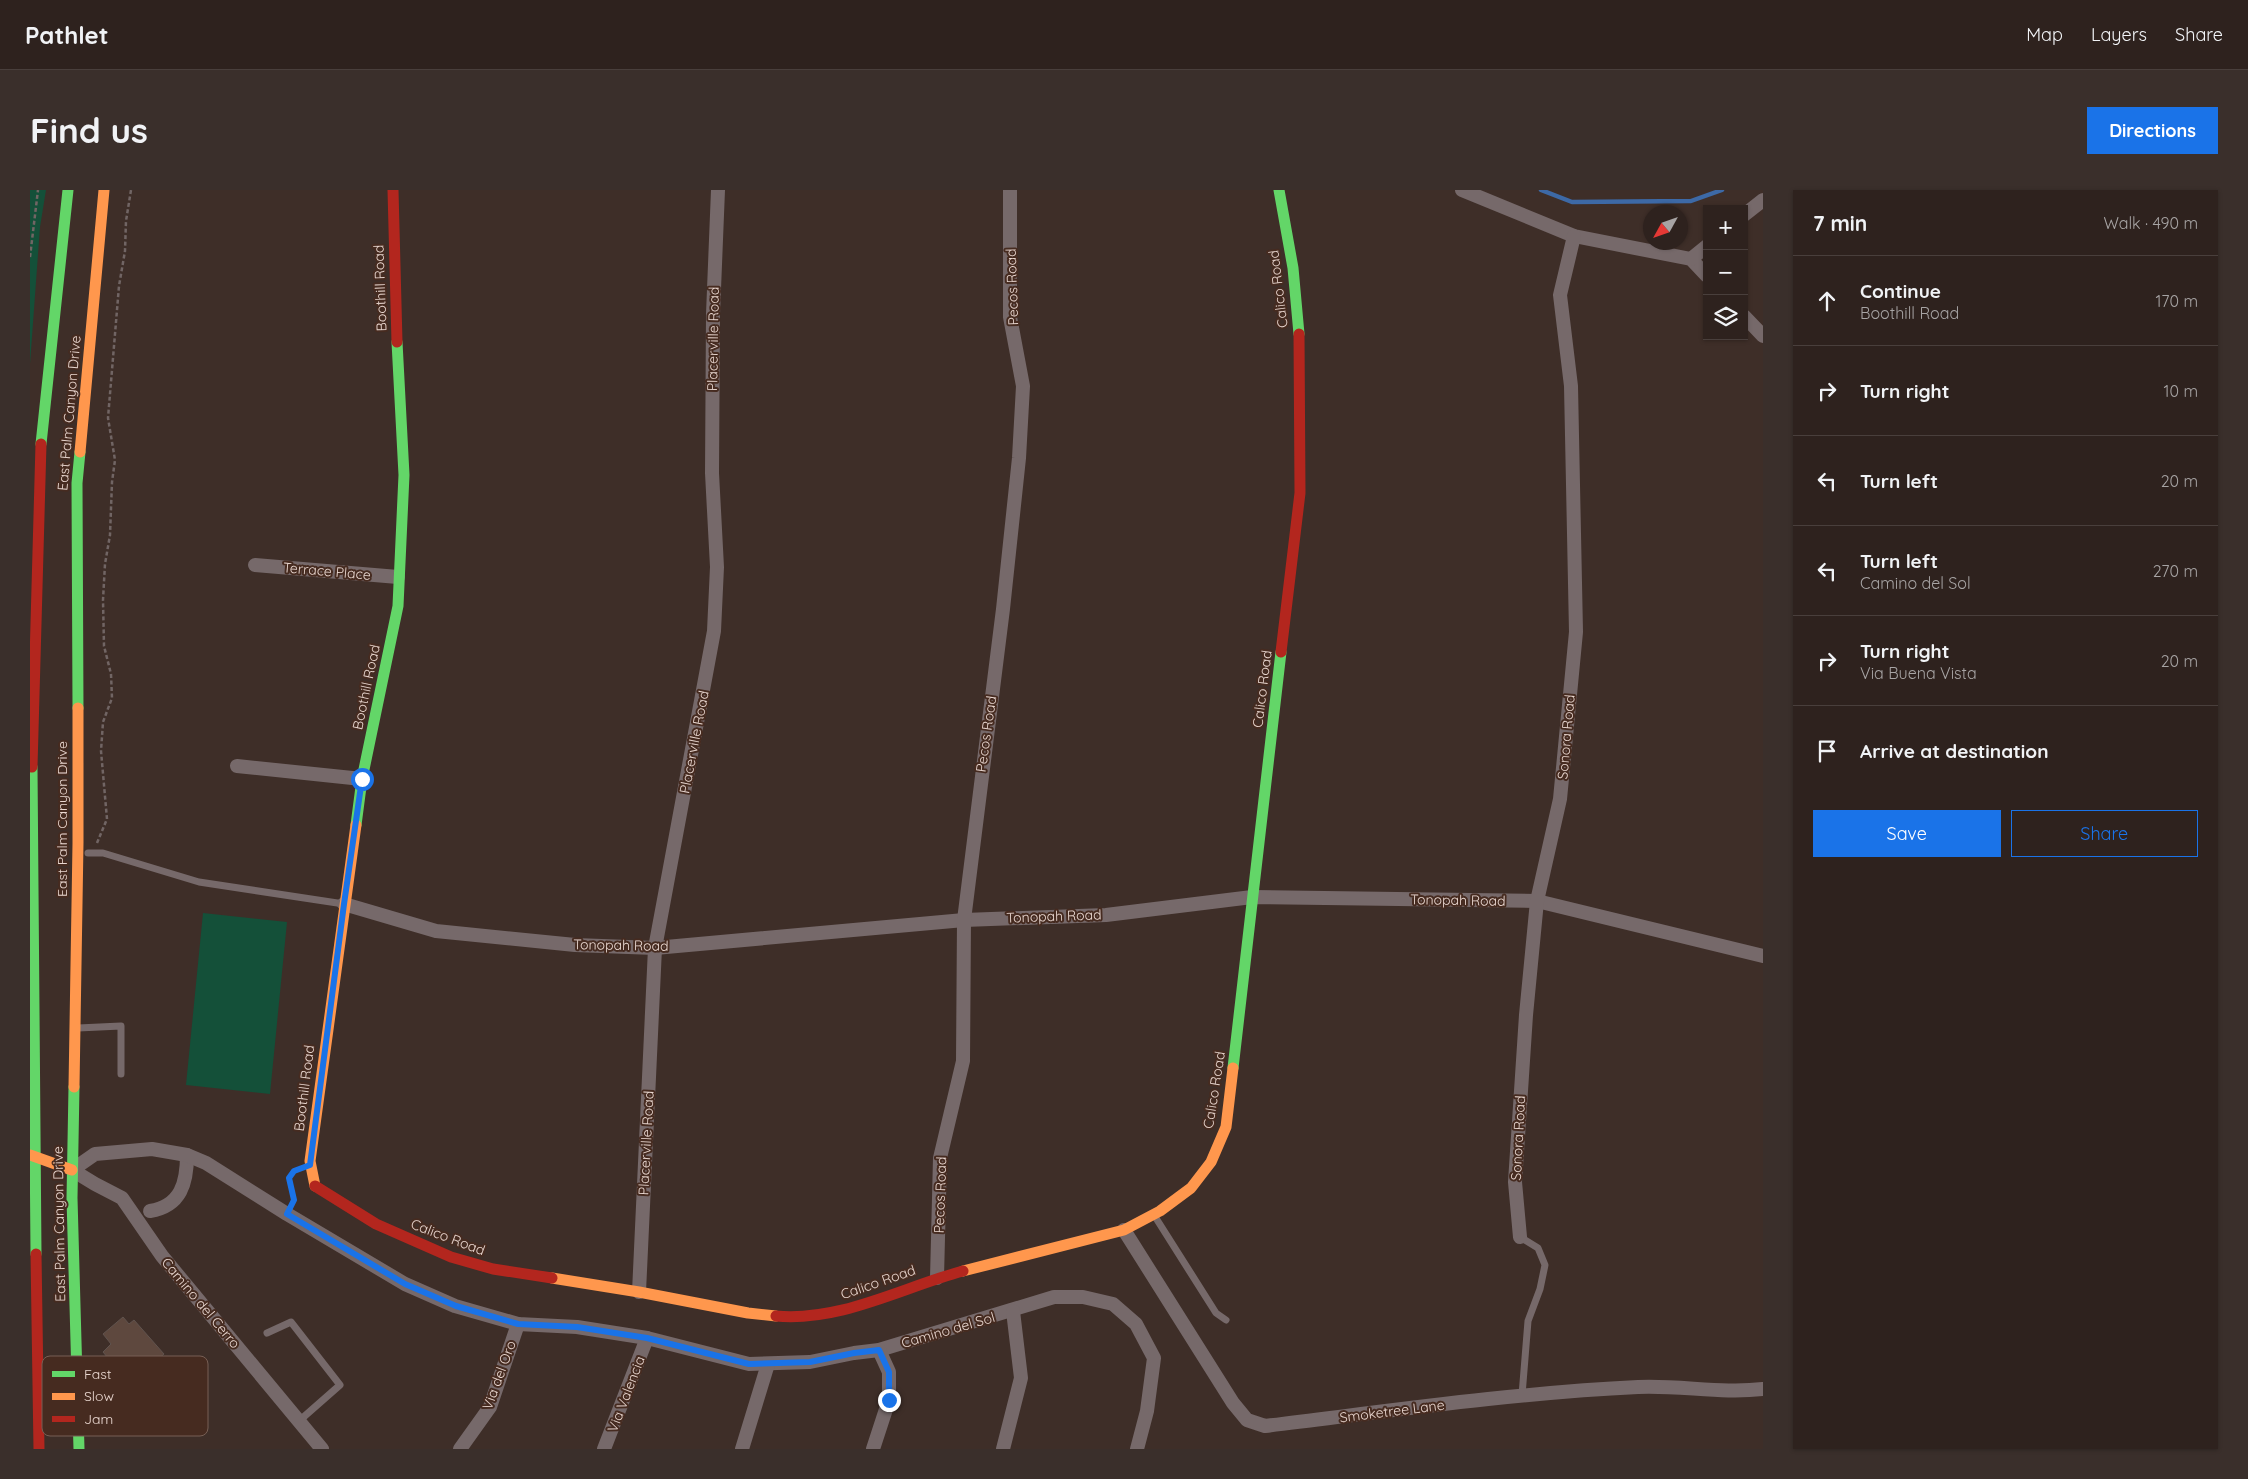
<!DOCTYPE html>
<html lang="en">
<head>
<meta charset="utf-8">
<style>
	body { margin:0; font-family:Quicksand,sans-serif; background:#3a2f2b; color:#f1f3f6 }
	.controls { position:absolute; right:15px; top:15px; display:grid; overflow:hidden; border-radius:0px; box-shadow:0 1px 4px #0004 }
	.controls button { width:45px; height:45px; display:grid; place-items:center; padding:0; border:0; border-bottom:1px solid #493f3c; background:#2e221e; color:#f1f3f6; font:25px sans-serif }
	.compass { position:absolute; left:1613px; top:15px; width:45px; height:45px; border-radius:50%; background:#2e221e; box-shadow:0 1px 4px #0004; rotate:230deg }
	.stop { position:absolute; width:15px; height:15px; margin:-11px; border:4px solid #1a73e8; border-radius:50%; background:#fff }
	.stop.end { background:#1a73e8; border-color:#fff; box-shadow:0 1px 5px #0008 }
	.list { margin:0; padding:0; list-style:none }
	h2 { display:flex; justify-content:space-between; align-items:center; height:65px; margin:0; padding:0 20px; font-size:21px }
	h2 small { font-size:16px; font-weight:400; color:#a7a4a4 }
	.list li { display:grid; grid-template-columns:32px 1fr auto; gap:15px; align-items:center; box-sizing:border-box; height:90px; padding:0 20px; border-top:1px solid #493f3c }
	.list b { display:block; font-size:19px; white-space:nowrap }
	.list p { margin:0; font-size:16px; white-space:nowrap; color:#a7a4a4 }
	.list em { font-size:16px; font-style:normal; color:#a7a4a4 }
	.actions { display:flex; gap:10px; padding:15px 20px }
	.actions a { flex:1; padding:11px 0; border:1px solid #1a73e8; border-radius:0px; text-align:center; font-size:18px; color:#1a73e8 }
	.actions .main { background:#1a73e8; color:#fff }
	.icon { flex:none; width:28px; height:28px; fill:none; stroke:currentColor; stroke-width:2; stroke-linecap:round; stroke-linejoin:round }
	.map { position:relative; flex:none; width:1733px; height:1259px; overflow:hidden; border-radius:0px }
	header { display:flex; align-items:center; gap:30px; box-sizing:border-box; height:70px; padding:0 25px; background:#2e221e; border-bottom:1px solid #493f3c }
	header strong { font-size:24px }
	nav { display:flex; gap:28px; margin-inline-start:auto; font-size:18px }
	.intro { display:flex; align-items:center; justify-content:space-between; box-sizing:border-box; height:120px; padding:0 30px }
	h1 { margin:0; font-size:35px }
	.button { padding:12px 22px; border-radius:0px; background:#1a73e8; color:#fff; font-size:18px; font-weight:700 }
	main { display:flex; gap:30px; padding:0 30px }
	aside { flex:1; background:#2e221e; border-radius:0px; box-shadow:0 1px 4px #0004 }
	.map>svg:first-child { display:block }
	.green { fill:#145039 }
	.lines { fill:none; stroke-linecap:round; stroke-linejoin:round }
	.stream { stroke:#3d69a6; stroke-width:4.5 }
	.building { fill:#5e483e; stroke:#60534e }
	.path { stroke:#716564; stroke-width:2.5; stroke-dasharray:4 2.5; stroke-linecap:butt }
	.lane { stroke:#76696a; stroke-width:7 }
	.street { stroke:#76696a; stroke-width:14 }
	.fast { stroke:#63d668; stroke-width:11 }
	.slow { stroke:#ff974d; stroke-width:11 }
	.jam { stroke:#b3261e; stroke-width:11 }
	.route { stroke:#1a73e8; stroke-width:6 }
	.labels { text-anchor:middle; stroke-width:4; stroke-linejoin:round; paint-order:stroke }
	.street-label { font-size:14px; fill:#e9d7d0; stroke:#462b20 }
	.key { fill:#462b20; stroke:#775f55; stroke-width:1 }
	.key-label { font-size:14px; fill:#e9d7d0 }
</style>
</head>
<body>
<header>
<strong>Pathlet</strong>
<nav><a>Map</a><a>Layers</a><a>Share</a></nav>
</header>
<div class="intro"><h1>Find us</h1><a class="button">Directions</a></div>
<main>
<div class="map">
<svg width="1733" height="1259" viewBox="0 0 1733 1259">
	<rect width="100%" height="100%" fill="#3e2e28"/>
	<g class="green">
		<polygon points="0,0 16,0 10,37 0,174"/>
		<polygon points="173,723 257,732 240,904 156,895"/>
	</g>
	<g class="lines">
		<polyline class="stream" points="1511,0 1542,12 1661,11 1692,0"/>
	</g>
	<polygon class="building" points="93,1127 99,1134 104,1130 134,1164 112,1183 106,1175 93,1186 73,1162 81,1154 73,1144"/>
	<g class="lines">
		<g class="path">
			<polyline points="0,67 8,0"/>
			<polyline points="67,653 77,629 71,561 73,532 82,508 81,484 74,456 73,410 75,374 80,345 82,292 85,270 78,228 89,96 95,61 96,31 101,0"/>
			<polyline points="263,1011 259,988 266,980"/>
		</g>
		<g class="lane">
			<polyline points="58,663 73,663 169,692 314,714"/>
			<polyline points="48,838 91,836 91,884"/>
			<polyline points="1124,1025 1186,1123 1196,1130"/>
			<polyline points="1490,1047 1508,1058 1515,1075 1510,1099 1498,1131 1492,1205"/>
			<polyline points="237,1143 261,1132 310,1195 269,1231"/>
			<polyline points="51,1195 155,1196"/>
		</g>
		<g class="street">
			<polyline points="1432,0 1544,46 1661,69 1677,86"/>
			<polyline points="1714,25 1733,10"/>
			<polyline points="1661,69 1677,56"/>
			<polyline points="1714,126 1733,146"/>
			<polyline points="225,375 368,387"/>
			<polyline points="207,576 332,589"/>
			<polyline points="314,714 406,741 545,755 625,758 934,730 1076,725 1222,707 1507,711 1733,766"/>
			<path d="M 120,1021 C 151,1016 157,993 157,965"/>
			<path d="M 1094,1040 L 1203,1213 L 1217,1230 L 1235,1236 C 1359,1221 1483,1203 1608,1197 C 1650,1195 1692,1204 1733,1199"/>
			<polyline points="1490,1047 1485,992 1496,825 1507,711 1530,609 1546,442 1541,196 1530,105 1544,46"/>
			<polyline points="907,1088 910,968 933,871 934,730 973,419 989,268 993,196 980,127 980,0"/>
			<polyline points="609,1102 625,758 684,441 687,377 682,283 683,124 688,0"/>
			<polyline points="292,1259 132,1066 92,1008 65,994 42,980 65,964 122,959 157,965 176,973 257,1024 375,1094 425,1116 488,1134 547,1137 617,1148 719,1174 780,1172 824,1163 849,1160 1024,1107 1053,1107 1083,1114 1106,1134 1124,1168 1117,1221 1107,1259"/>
			<polyline points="430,1259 460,1217 488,1134"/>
			<polyline points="574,1259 617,1148"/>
			<polyline points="712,1259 738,1174"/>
			<polyline points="843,1259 859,1210 859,1182 849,1160"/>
			<polyline points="973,1259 991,1188 983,1121"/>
		</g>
		<g class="fast">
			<polyline points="1249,0 1263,78 1269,144"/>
			<polyline points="11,254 38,0"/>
			<polyline points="48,518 47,293 50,262"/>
			<polyline points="2,577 6,1064"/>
			<polyline points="326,635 332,589 368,416 374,285 367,152"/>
			<polyline points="1203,878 1251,462"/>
			<polyline points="44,897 42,1008 49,1259"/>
		</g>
		<g class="slow">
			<polyline points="50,262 74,0"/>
			<polyline points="44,897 48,653 48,518"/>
			<polyline points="0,965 42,980"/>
			<polyline points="285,996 280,971 326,635"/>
			<polyline points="933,1081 1094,1040 1130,1021 1161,998 1181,972 1196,937 1203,878"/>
			<polyline points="522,1088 609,1102 718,1123 746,1126"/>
		</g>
		<g class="jam">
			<polyline points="363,0 367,152"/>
			<polyline points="1251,462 1270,303 1269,144"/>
			<polyline points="2,577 11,254"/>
			<polyline points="285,996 346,1034 421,1067 463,1079 522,1088"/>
			<polyline points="6,1064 9,1259"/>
			<path d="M 746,1126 C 811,1132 873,1097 933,1081"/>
		</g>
	</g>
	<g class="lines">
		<polyline class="route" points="332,589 314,714 280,975 264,981 259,988 264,1010 257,1024 375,1094 426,1116 488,1134 547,1137 617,1148 719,1174 780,1172 824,1163 849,1160 859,1182 859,1210"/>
	</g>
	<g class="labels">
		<g class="street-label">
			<text transform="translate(982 97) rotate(-92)" y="5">Pecos Road</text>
			<text transform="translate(350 98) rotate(-92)" y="5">Boothill Road</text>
			<text transform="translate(1248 99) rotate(-97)" y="5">Calico Road</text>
			<text transform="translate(683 149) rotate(-89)" y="5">Placerville Road</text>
			<text transform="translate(39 223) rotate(-85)" y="5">East Palm Canyon Drive</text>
			<text transform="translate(297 381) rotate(5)" y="5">Terrace Place</text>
			<text transform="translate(336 497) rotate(-78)" y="5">Boothill Road</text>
			<text transform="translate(1232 499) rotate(-83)" y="5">Calico Road</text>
			<text transform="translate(956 544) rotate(-82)" y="5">Pecos Road</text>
			<text transform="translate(1536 547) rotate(-85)" y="5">Sonora Road</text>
			<text transform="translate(664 552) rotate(-79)" y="5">Placerville Road</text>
			<text transform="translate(32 629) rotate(-90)" y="5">East Palm Canyon Drive</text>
			<text transform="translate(1428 710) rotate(1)" y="5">Tonopah Road</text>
			<text transform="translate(1024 726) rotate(-2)" y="5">Tonopah Road</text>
			<text transform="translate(591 755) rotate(1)" y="5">Tonopah Road</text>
			<text transform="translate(274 898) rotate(-83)" y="5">Boothill Road</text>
			<text transform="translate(1184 900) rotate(-81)" y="5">Calico Road</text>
			<text transform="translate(1488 948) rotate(-87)" y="5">Sonora Road</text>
			<text transform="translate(616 953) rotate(-87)" y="5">Placerville Road</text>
			<text transform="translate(910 1005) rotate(-88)" y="5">Pecos Road</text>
			<text transform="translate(29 1034) rotate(-91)" y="5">East Palm Canyon Drive</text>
			<text transform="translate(418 1047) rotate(21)" y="5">Calico Road</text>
			<text transform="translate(848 1092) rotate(-19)" y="5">Calico Road</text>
			<text transform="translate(171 1113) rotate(50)" y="5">Camino del Cerro</text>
			<text transform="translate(918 1140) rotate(-16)" y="5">Camino del Sol</text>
			<text transform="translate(469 1185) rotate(-70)" y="5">Via del Oro</text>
			<text transform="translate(596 1204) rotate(-69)" y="5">Via Valencia</text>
			<text transform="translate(1362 1221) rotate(-7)" y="5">Smoketree Lane</text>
		</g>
	</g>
	<rect x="12" y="1166" width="166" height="80" rx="8" class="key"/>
	<rect x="22" y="1181" width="23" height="6" fill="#63d668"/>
	<rect x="22" y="1203" width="23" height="7" fill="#ff974d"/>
	<rect x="22" y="1226" width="23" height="6" fill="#b3261e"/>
	<g class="key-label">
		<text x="54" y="1189">Fast</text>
		<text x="54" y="1211">Slow</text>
		<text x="54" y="1234">Jam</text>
	</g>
</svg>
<div class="controls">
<button>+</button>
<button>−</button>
<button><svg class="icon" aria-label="layers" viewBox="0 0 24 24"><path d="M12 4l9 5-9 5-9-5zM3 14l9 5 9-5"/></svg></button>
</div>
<svg class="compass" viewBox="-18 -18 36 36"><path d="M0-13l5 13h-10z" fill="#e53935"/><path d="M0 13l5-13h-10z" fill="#a7a4a4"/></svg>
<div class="stop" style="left:332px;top:589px"></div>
<div class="stop end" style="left:859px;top:1210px"></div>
</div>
<aside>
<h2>7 min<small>Walk · 490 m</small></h2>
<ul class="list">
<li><svg class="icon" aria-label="ahead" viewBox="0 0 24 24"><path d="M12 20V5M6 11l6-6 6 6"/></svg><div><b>Continue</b><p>Boothill Road</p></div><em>170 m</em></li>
<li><svg class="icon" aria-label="right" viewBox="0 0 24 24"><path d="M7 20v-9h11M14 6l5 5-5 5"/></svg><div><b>Turn right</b></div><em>10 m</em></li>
<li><svg class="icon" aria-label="left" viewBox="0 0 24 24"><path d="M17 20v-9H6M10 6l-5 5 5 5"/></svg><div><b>Turn left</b></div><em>20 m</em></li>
<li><svg class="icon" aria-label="left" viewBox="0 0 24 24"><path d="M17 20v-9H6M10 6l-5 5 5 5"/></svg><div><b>Turn left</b><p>Camino del Sol</p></div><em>270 m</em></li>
<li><svg class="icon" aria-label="right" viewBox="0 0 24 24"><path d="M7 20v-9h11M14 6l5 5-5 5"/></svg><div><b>Turn right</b><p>Via Buena Vista</p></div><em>20 m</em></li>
<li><svg class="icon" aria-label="arrive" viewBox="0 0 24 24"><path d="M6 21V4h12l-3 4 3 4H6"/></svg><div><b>Arrive at destination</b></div></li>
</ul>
<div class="actions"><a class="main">Save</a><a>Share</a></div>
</aside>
</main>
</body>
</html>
